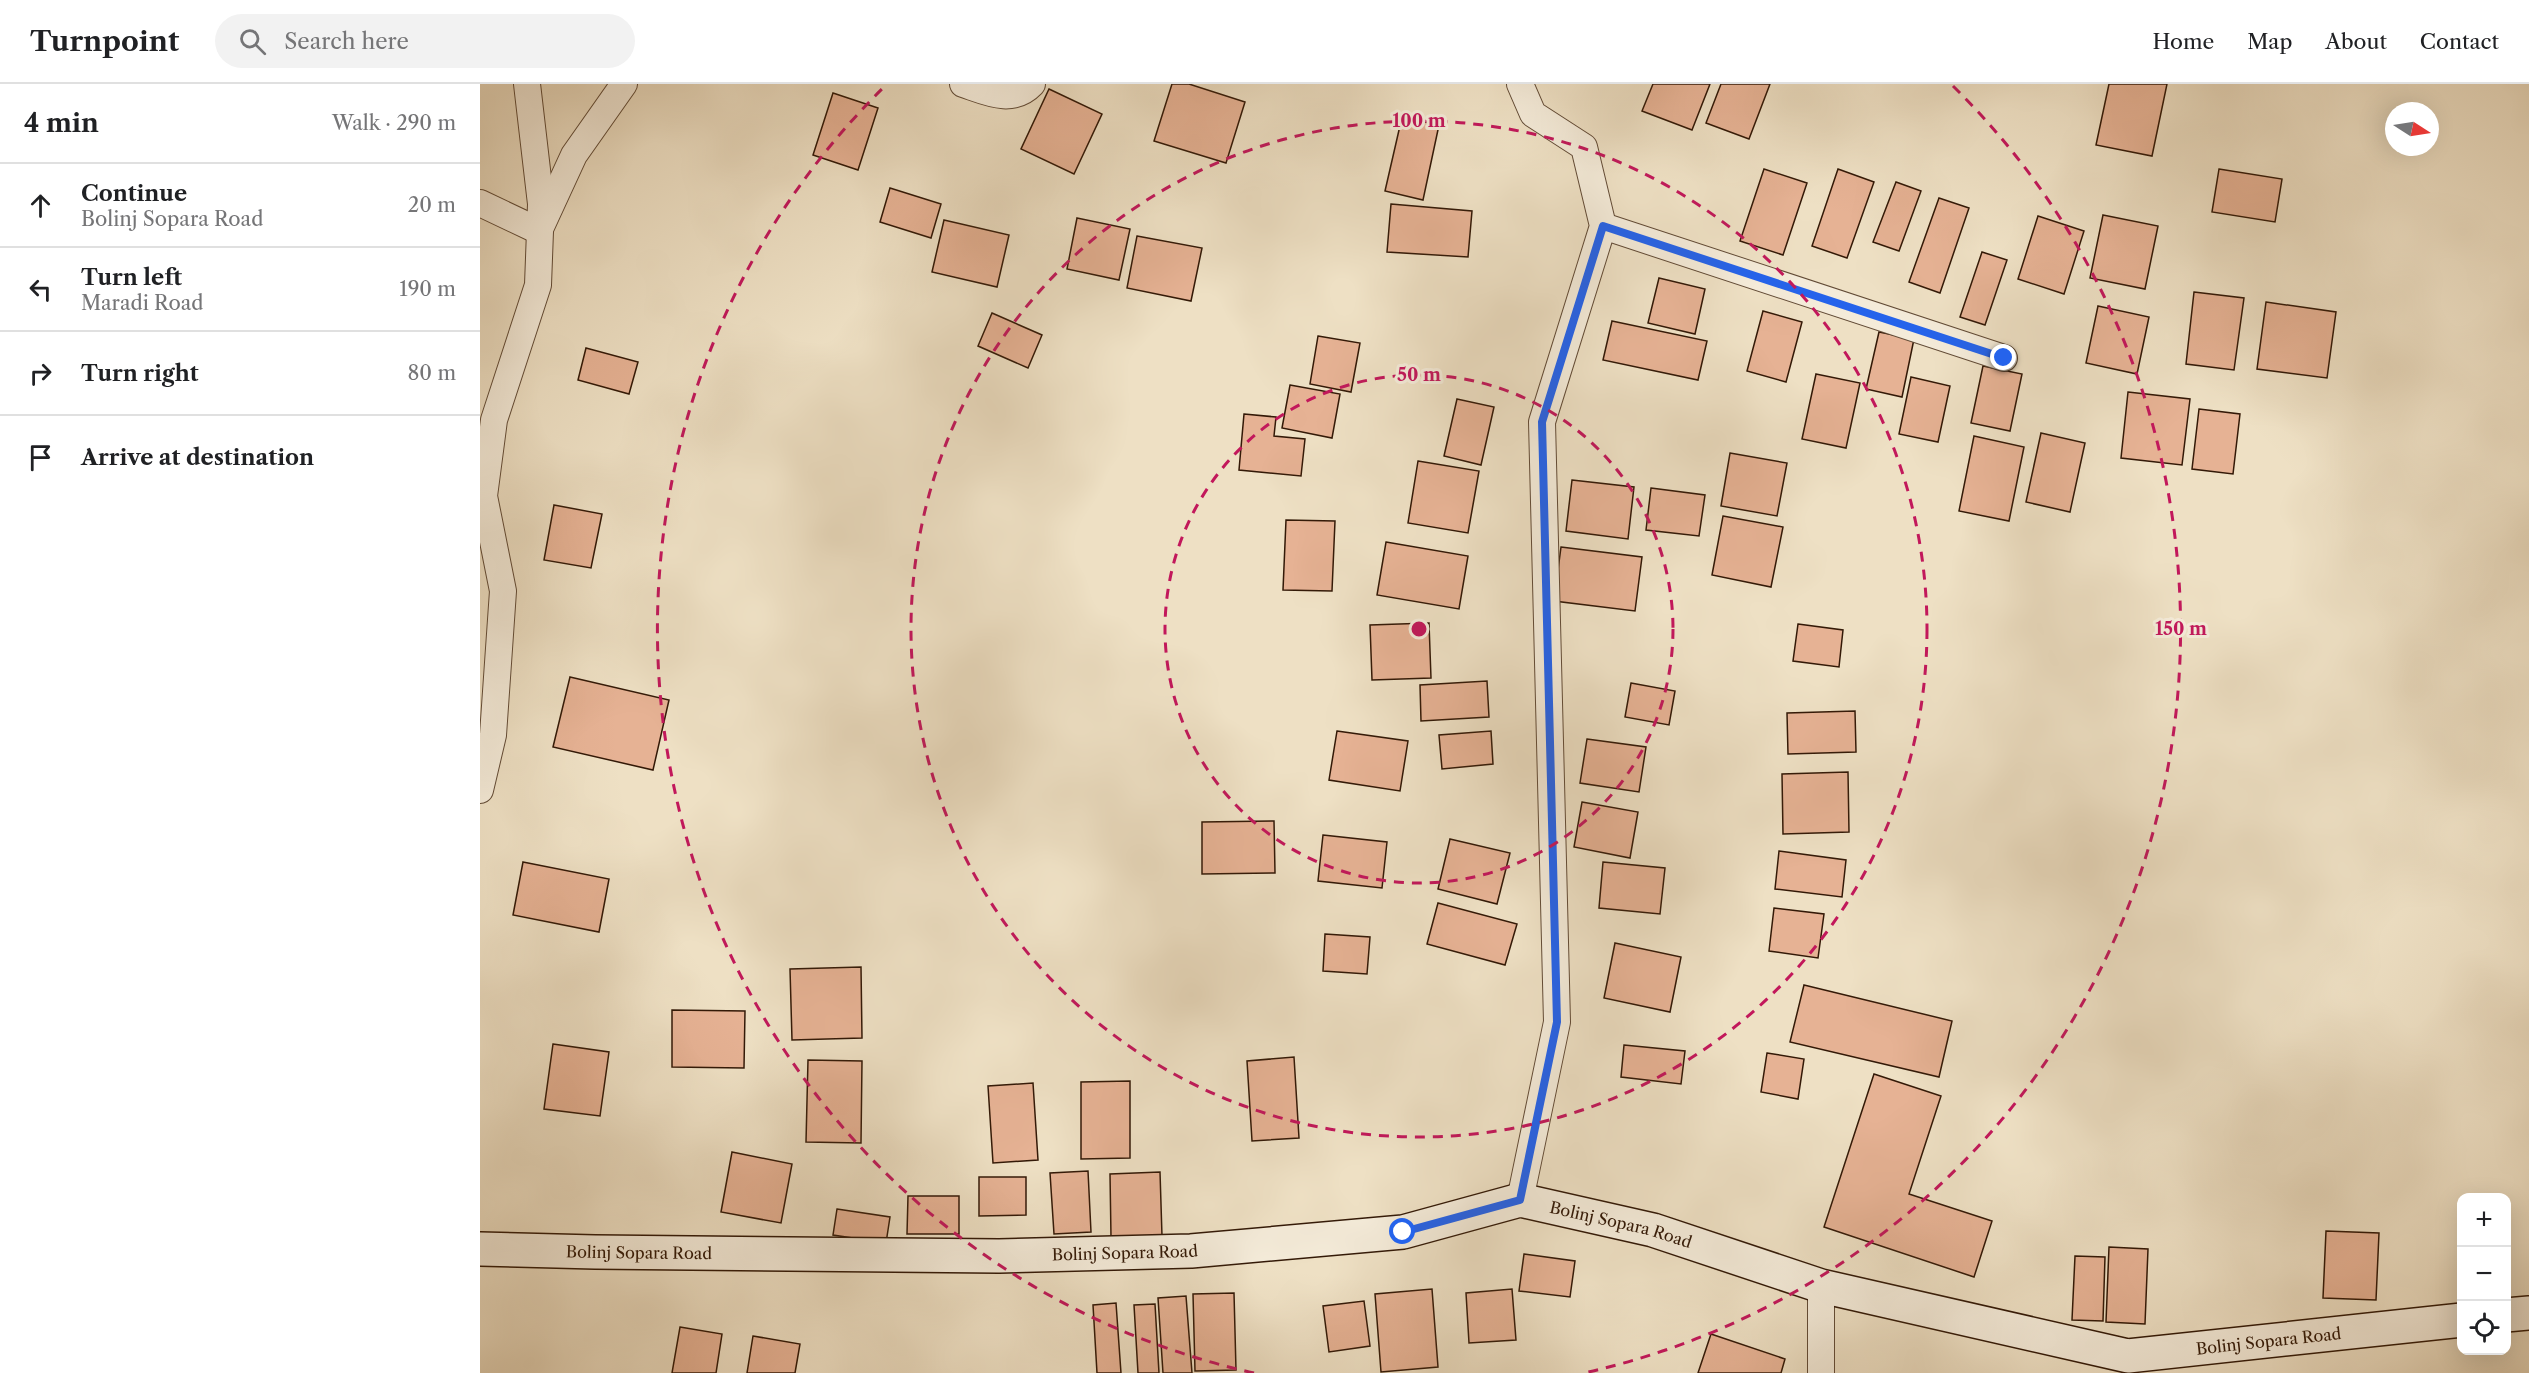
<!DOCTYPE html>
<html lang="en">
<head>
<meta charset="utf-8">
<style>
	body { margin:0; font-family:"Libre Caslon Text",serif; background:#f2f2f2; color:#202124 }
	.controls { position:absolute; right:18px; bottom:18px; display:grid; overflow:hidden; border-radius:12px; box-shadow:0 6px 24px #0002 }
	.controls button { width:54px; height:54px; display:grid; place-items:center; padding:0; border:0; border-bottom:2px solid #e0e0e0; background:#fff; color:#202124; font:30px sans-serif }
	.compass { position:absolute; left:1905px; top:18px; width:54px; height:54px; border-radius:50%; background:#fff; box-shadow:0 6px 24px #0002; rotate:102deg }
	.stop { position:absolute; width:18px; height:18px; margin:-14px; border:4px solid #2563eb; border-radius:50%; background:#fff }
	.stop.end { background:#2563eb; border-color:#fff; box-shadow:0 2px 6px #0008 }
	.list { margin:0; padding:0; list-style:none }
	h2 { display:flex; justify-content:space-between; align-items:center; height:78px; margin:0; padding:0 24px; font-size:26px }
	h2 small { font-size:20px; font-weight:400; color:#757577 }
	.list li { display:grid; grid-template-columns:39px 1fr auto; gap:18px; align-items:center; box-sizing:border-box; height:84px; padding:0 24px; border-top:2px solid #e0e0e0 }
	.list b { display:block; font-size:22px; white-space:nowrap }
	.list p { margin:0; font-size:20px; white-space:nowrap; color:#757577 }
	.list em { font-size:20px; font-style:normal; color:#757577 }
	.icon { flex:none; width:33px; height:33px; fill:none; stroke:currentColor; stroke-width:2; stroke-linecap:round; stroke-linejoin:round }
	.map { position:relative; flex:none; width:2049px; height:1289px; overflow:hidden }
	header { display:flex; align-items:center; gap:36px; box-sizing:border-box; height:84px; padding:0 30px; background:#fff; border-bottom:2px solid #e0e0e0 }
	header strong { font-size:28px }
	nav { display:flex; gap:33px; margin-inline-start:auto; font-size:21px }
	.search { width:420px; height:54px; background:#f2f2f2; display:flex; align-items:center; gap:15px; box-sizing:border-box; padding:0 21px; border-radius:33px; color:#757577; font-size:22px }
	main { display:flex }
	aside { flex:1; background:#fff }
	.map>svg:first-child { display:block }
	.building { fill:#e6b294; stroke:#331907; stroke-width:1.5 }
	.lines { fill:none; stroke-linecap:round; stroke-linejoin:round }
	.street-casing { stroke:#624b36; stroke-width:28 }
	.secondary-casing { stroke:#331907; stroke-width:36 }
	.street { stroke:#f4ebd9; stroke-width:26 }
	.secondary { stroke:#f4ebd9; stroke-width:33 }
	.route { stroke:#2563eb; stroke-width:8 }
	.ring { fill:none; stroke:#c2185b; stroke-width:3; stroke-dasharray:10 8 }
	.labels { text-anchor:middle; stroke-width:6; stroke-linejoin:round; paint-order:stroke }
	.street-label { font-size:16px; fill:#331907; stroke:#f4ebd9 }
	.centre { fill:#c2185b; stroke:#f4ebd9; stroke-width:3 }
	.ring-label { font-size:18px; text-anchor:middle; font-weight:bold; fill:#c2185b; stroke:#f4ebd9; stroke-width:6; stroke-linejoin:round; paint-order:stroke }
</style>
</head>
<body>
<header>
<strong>Turnpoint</strong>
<div class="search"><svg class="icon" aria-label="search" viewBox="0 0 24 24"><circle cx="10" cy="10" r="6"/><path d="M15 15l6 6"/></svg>Search here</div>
<nav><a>Home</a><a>Map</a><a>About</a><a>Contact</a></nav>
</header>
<main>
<aside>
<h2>4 min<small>Walk · 290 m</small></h2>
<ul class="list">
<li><svg class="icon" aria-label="ahead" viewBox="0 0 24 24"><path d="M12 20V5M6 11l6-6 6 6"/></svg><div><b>Continue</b><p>Bolinj Sopara Road</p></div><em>20 m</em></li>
<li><svg class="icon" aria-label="left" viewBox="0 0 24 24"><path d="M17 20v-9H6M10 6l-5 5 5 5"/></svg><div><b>Turn left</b><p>Maradi Road</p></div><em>190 m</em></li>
<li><svg class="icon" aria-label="right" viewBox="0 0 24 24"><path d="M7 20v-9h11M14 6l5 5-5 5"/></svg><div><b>Turn right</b></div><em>80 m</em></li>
<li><svg class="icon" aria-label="arrive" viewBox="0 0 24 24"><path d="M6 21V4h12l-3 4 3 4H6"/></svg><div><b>Arrive at destination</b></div></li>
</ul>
</aside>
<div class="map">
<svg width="2049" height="1289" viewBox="0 0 2049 1289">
	<rect width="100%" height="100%" fill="#eee0c4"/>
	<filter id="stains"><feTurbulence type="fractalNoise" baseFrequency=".00333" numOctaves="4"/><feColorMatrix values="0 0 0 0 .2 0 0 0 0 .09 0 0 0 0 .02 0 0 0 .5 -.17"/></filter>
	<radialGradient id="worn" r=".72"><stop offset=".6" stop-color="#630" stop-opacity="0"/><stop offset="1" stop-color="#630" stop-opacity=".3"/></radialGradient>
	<g class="building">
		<polygon points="692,0 709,0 765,18 746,79 674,57"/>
		<polygon points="1173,0 1230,0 1212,46 1162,27"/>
		<polygon points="1241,0 1290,0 1269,55 1226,39"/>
		<polygon points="1629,0 1687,0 1672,72 1616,61"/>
		<polygon points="569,5 622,30 594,90 541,65"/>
		<polygon points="353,9 398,24 378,86 333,71"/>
		<polygon points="922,33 959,41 943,116 905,107"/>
		<polygon points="1284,85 1327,99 1303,171 1260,157"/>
		<polygon points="1358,85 1394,98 1367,174 1332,162"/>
		<polygon points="1739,85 1802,95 1795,138 1732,128"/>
		<polygon points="1416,98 1441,107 1419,167 1393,158"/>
		<polygon points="410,104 461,120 451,154 400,138"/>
		<polygon points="1459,114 1489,124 1460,209 1429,198"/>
		<polygon points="911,120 992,127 988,173 907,168"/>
		<polygon points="1623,131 1678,142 1665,205 1610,194"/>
		<polygon points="1558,132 1604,147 1584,210 1538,195"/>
		<polygon points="597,134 650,145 639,196 587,185"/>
		<polygon points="464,136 529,151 517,203 452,188"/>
		<polygon points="657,152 722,164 711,217 647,204"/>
		<polygon points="1502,168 1527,176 1505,241 1480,233"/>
		<polygon points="1179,194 1225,205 1215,250 1168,239"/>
		<polygon points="1714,208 1764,214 1754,286 1706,280"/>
		<polygon points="1786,218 1856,228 1847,294 1777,285"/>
		<polygon points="1618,222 1669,233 1657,290 1606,279"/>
		<polygon points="1283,227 1322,238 1306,298 1267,287"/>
		<polygon points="512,229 562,251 548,284 498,262"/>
		<polygon points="1132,237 1227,257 1218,296 1123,276"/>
		<polygon points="1399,248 1434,255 1422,313 1386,305"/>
		<polygon points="838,252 880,259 871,308 830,300"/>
		<polygon points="106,264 158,278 149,310 98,296"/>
		<polygon points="1503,282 1542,290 1530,347 1491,339"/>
		<polygon points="1336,290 1380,299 1366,364 1322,355"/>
		<polygon points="1431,293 1470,302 1458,358 1419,350"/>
		<polygon points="810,301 860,310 852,354 802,344"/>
		<polygon points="1648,308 1710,315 1702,381 1641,374"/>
		<polygon points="977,315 1014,323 1001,381 964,372"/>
		<polygon points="1719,325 1760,330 1753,390 1712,385"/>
		<polygon points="764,330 796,333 794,352 825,355 821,392 759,386"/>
		<polygon points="1561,349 1605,359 1590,428 1546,418"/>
		<polygon points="1494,352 1544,363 1529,437 1479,427"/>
		<polygon points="1250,369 1307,379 1297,432 1241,422"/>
		<polygon points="938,377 999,387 988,449 928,439"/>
		<polygon points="1092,396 1154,403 1148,455 1086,447"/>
		<polygon points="1171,404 1225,411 1219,452 1166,446"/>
		<polygon points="74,421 122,430 111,484 64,476"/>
		<polygon points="1243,432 1303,443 1291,503 1232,491"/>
		<polygon points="806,436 855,437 852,507 803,506"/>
		<polygon points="906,458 988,472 979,525 897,511"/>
		<polygon points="1081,463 1162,473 1155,527 1074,517"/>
		<polygon points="949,539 951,594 892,596 890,541"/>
		<polygon points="1318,540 1363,546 1359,583 1313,577"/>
		<polygon points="90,593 189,616 173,686 73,663"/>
		<polygon points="1007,597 1009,633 941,637 940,601"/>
		<polygon points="1151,599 1195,607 1189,641 1145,633"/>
		<polygon points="1375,627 1376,668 1308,670 1307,629"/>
		<polygon points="857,647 928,657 920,707 849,696"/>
		<polygon points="1011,647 1013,680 962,685 959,651"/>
		<polygon points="1107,655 1166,663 1159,708 1100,699"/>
		<polygon points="1368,688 1369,748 1303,750 1302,690"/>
		<polygon points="1102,718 1158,728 1150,774 1094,763"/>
		<polygon points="794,737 795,789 722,790 722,738"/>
		<polygon points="843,751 907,758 902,804 838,797"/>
		<polygon points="970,755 1030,769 1017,820 958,805"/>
		<polygon points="1299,767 1366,776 1362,813 1295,805"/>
		<polygon points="43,778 129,795 119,848 33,831"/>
		<polygon points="1123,778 1185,784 1180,830 1119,824"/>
		<polygon points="958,819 1037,840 1025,881 947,860"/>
		<polygon points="1294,824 1344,830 1338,874 1289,867"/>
		<polygon points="845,850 890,853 887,890 843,887"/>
		<polygon points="1135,859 1201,873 1190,928 1124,914"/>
		<polygon points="381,883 382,954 312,956 310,885"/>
		<polygon points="1324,901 1472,937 1459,993 1310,958"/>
		<polygon points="192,926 265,927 264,984 192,983"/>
		<polygon points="73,960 129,968 120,1032 64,1025"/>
		<polygon points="1144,961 1205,967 1201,1000 1141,993"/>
		<polygon points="1287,969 1324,975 1318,1015 1281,1008"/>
		<polygon points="814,973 819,1054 772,1057 767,977"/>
		<polygon points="328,976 382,977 381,1059 326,1058"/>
		<polygon points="1394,990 1461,1012 1429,1110 1512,1137 1494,1193 1344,1143"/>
		<polygon points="650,997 650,1074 601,1075 601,998"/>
		<polygon points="553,999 558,1076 513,1079 508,1002"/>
		<polygon points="252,1068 312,1080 301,1139 241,1128"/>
		<polygon points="608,1087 611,1148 574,1150 570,1089"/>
		<polygon points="680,1088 682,1152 631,1153 630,1090"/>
		<polygon points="499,1093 546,1093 546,1131 499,1132"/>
		<polygon points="428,1112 479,1112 479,1150 427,1150"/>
		<polygon points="357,1125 410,1133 406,1159 353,1151"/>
		<polygon points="1846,1147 1899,1149 1896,1216 1843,1214"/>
		<polygon points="1629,1163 1668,1165 1665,1240 1626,1238"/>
		<polygon points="1044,1170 1095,1177 1090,1213 1039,1207"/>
		<polygon points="1595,1172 1625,1173 1623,1237 1592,1236"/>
		<polygon points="952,1205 958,1283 901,1288 895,1210"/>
		<polygon points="1032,1205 1036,1256 989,1259 986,1209"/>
		<polygon points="754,1209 756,1286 715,1287 713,1210"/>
		<polygon points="706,1212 712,1289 683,1289 678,1214"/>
		<polygon points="884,1217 890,1262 849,1268 843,1222"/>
		<polygon points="636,1219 641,1289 617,1289 613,1221"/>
		<polygon points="675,1220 679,1289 658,1289 654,1221"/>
		<polygon points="200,1243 242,1250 236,1289 192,1289"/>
		<polygon points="1231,1250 1305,1275 1301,1289 1218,1289"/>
		<polygon points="273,1252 320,1260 315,1289 267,1289"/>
	</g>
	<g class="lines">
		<defs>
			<g id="street">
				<path d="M 483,0 C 507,8 532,21 552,0"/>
				<polyline points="1040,0 1053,30 1104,63 1123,142 1062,338 1077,938 1040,1116"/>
				<polyline points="0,119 59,147 94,71 144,0"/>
				<polyline points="1123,142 1524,274"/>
				<polyline points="0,706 13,651 23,507 4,412 14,336 58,201 61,120 47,0"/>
				<polyline points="1341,1202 1341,1289"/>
			</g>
			<g id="secondary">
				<path id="s1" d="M 0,1165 L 115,1168 L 519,1172 L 711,1167 L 923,1148 L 1040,1116 L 1173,1146 L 1341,1202 L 1648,1272 L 1982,1236"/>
				<polyline points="2026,1231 2049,1229"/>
			</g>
		</defs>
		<use href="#street" class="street-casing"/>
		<use href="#secondary" class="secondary-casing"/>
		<use href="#street" class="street"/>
		<use href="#secondary" class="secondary"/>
	</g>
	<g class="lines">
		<polyline class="route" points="923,1148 1040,1116 1077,938 1062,338 1123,142 1524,274"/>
	</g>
	<g class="ring">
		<circle cx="939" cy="545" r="254"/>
		<circle cx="939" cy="545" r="508"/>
		<path d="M774 1289A762 762 0 0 1 405 2M1473 2A762 762 0 0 1 1104 1289"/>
	</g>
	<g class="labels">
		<g class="street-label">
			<text dy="6" stroke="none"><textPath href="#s1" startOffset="1149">Bolinj Sopara Road</textPath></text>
			<text dy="6" stroke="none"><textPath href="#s1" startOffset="159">Bolinj Sopara Road</textPath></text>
			<text dy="6" stroke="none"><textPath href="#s1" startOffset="645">Bolinj Sopara Road</textPath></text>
			<text dy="6" stroke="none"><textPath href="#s1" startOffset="1815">Bolinj Sopara Road</textPath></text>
		</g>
	</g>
	<circle cx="939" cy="545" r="9" class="centre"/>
	<g class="ring-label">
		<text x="939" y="43">100 m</text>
		<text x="939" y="297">50 m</text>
		<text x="1701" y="551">150 m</text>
	</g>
	<rect width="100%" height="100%" filter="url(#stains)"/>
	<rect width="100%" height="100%" fill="url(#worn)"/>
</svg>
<div class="controls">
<button>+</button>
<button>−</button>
<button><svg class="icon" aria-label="locate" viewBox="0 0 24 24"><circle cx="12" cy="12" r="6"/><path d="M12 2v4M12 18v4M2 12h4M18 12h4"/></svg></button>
</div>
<svg class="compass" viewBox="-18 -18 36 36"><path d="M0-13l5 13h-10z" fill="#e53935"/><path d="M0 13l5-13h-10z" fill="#757577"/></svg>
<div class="stop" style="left:923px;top:1148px"></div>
<div class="stop end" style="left:1524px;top:274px"></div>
</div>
</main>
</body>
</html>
